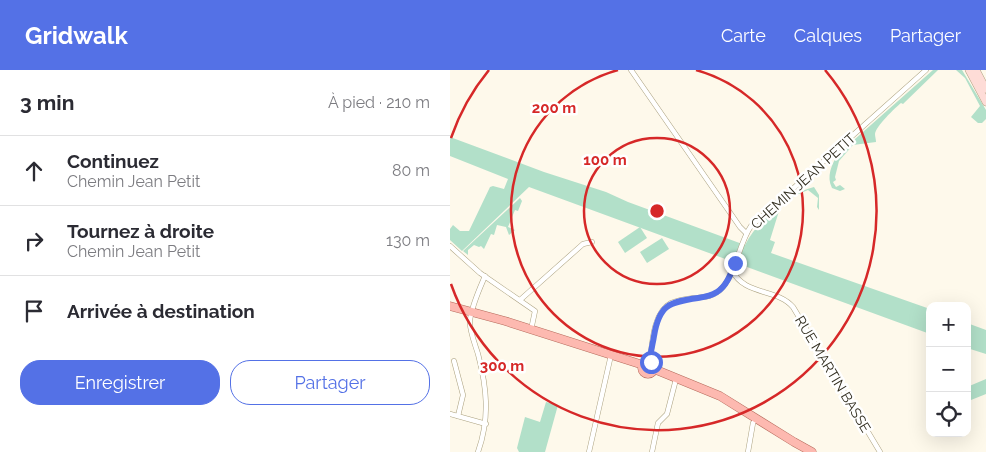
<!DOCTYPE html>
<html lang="fr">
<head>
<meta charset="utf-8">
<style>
	body { margin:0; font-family:Raleway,sans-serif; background:#f2f2f3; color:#2b2b33 }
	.controls { position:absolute; right:15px; bottom:15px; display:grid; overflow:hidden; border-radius:10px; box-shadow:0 5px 20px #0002 }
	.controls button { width:45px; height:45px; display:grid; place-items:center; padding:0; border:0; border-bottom:1px solid #e1e1e2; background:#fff; color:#2b2b33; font:25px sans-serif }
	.stop { position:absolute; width:15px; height:15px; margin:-11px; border:4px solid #5471e6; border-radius:50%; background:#fff }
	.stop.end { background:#5471e6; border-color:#fff; box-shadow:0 1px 5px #0008 }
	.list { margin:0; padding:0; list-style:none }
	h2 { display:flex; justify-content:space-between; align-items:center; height:65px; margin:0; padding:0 20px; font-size:21px }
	h2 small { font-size:16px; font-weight:400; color:#7c7c81 }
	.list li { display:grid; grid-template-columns:32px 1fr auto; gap:15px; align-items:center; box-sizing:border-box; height:70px; padding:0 20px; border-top:1px solid #e1e1e2 }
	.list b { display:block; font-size:19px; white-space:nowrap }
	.list p { margin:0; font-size:16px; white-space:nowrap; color:#7c7c81 }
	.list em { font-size:16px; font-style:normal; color:#7c7c81 }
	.actions { display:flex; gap:10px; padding:15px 20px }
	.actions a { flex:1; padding:11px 0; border:1px solid #5471e6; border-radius:20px; text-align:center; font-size:18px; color:#5471e6 }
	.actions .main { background:#5471e6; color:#fff }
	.icon { flex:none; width:28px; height:28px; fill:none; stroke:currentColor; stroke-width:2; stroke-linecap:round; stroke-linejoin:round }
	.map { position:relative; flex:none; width:536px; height:382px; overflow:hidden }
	header { display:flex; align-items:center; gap:30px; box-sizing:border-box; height:70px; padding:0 25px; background:#5471e6; color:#fff }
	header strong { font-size:24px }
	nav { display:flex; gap:28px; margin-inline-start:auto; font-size:18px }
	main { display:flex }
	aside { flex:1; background:#fff }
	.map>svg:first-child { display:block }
	.green { fill:#b2e0c9 }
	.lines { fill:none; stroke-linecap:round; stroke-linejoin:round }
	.minor-casing { stroke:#aba17f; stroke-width:5.5 }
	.secondary-casing { stroke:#aba17f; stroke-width:8 }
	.primary-casing { stroke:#b56a5b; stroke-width:9 }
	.minor { stroke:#fff; stroke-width:4.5 }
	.secondary { stroke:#fedcd7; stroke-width:7 }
	.primary { stroke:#fdb9b0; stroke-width:8 }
	.route { stroke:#5471e6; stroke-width:6 }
	.ring { fill:none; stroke:#d62828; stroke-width:2.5 }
	.labels { text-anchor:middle; stroke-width:5; stroke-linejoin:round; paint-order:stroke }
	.street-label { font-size:14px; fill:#322e20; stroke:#fff }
	.centre { fill:#d62828; stroke:#fff; stroke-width:2.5 }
	.ring-label { font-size:15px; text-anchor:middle; font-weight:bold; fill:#d62828; stroke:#fff; stroke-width:5; stroke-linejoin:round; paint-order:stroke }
</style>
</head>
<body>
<header>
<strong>Gridwalk</strong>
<nav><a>Carte</a><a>Calques</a><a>Partager</a></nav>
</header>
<main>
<aside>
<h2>3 min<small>À pied · 210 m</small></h2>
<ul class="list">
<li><svg class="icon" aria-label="ahead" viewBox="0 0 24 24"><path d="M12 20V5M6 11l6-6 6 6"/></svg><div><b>Continuez</b><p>Chemin Jean Petit</p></div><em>80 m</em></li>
<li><svg class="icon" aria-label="right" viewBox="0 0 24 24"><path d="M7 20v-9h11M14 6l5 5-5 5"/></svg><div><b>Tournez à droite</b><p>Chemin Jean Petit</p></div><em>130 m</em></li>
<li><svg class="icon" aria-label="arrive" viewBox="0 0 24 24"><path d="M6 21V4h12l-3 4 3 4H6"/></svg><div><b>Arrivée à destination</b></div></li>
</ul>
<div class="actions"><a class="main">Enregistrer</a><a>Partager</a></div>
</aside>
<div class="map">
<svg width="536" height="382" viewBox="0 0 536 382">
	<rect width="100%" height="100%" fill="#fef9eb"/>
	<g class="green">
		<path d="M 483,0 L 488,0 L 453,34 L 451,33 C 445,38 426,56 425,64 C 425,67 426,69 426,72 L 403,75 L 389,91 L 385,107 L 386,110 L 383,112 L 386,117 L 390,115 L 395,119 L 390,121 L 382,118 C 376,106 382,95 387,85 Z"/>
		<polygon points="506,0 512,0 536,40 536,49 532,53 528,53 521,47 530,36 515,8"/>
		<path d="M 0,67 L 94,102 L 156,122 L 178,132 L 295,175 C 307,151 338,123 364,117 L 369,125 L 369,140 L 367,137 L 368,128 L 358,120 L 344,126 L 328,140 L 329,141 L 320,170 L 325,172 L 321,183 L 480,239 L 480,264 L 79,117 L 12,181 L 0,170 L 0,159 L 3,155 L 10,161 L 19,161 L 40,117 L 43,116 L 54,119 L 58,109 L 0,86 Z"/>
		<polygon points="70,128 72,131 68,141 65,140 58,157 65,160 59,165 56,157 47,155 44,165 41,164 34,179 31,176 29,177 24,175 18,180 18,185 13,181"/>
		<polygon points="190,157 197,168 175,183 168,172"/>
		<polygon points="212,168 219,179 197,193 190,182"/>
		<polygon points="517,253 536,260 536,284 517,278"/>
		<polygon points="536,309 536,324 521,330 517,317"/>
		<polygon points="96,332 108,335 95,382 69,382 67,378 75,347 90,352"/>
	</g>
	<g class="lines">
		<defs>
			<g id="minor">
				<polyline points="181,0 290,157 296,163"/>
				<polyline points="0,176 30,203 85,241 81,260"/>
				<path d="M 282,200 C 294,226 327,218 343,237 L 430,382"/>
				<polyline points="70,230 133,174 142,172"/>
				<polyline points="4,291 13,325 8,346"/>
				<path d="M 200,292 C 202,274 203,242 221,233 C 228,230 236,229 244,228 C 253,227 262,227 269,221 C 286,206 288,175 301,156 L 476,0"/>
				<polyline points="0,344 36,354"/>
				<path d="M 28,382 C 40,348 37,318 28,284 C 25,274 19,260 20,250 C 22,235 29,220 35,206"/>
				<polyline points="139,382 161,285"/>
				<polyline points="202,382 208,353 217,344 226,309"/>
				<polyline points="298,382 303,353 306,349"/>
			</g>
			<g id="secondary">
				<polyline points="519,0 536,32"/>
				<polyline points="526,0 536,19"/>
			</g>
			<g id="primary">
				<polyline points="0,236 55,251 193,295"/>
				<circle cx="198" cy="298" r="6"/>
				<polyline points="204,299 270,326 344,372 362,382"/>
			</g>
		</defs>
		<use href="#minor" class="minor-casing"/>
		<use href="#secondary" class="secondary-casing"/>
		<use href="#primary" class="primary-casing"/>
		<use href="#minor" class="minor"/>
		<use href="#secondary" class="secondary"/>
		<use href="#primary" class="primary"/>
	</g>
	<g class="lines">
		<path class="route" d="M 201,292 C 199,285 203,274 204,266 C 209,235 219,232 248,228 C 255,227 261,226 267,222 C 277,216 281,203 285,193"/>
	</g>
	<g class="ring">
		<circle cx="207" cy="141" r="73"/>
		<path d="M246 0A146 146 0 1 1 168 0"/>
		<path d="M1 68A219 219 0 0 1 39 0M375 0A219 219 0 1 1 1 214"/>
	</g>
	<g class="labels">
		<g class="street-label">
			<text transform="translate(353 111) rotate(-42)" y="5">CHEMIN JEAN PETIT</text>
			<text transform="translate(383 304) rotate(59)" y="5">RUE MARTIN BASSE</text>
		</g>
	</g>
	<circle cx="207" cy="141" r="8" class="centre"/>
	<g class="ring-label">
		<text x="104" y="43">200 m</text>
		<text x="155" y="95">100 m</text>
		<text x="52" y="301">300 m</text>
	</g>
</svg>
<div class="controls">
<button>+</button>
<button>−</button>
<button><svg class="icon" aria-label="locate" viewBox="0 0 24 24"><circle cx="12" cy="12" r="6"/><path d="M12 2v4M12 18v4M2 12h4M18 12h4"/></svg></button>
</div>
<div class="stop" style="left:201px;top:292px"></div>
<div class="stop end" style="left:285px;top:193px"></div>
</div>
</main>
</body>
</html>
